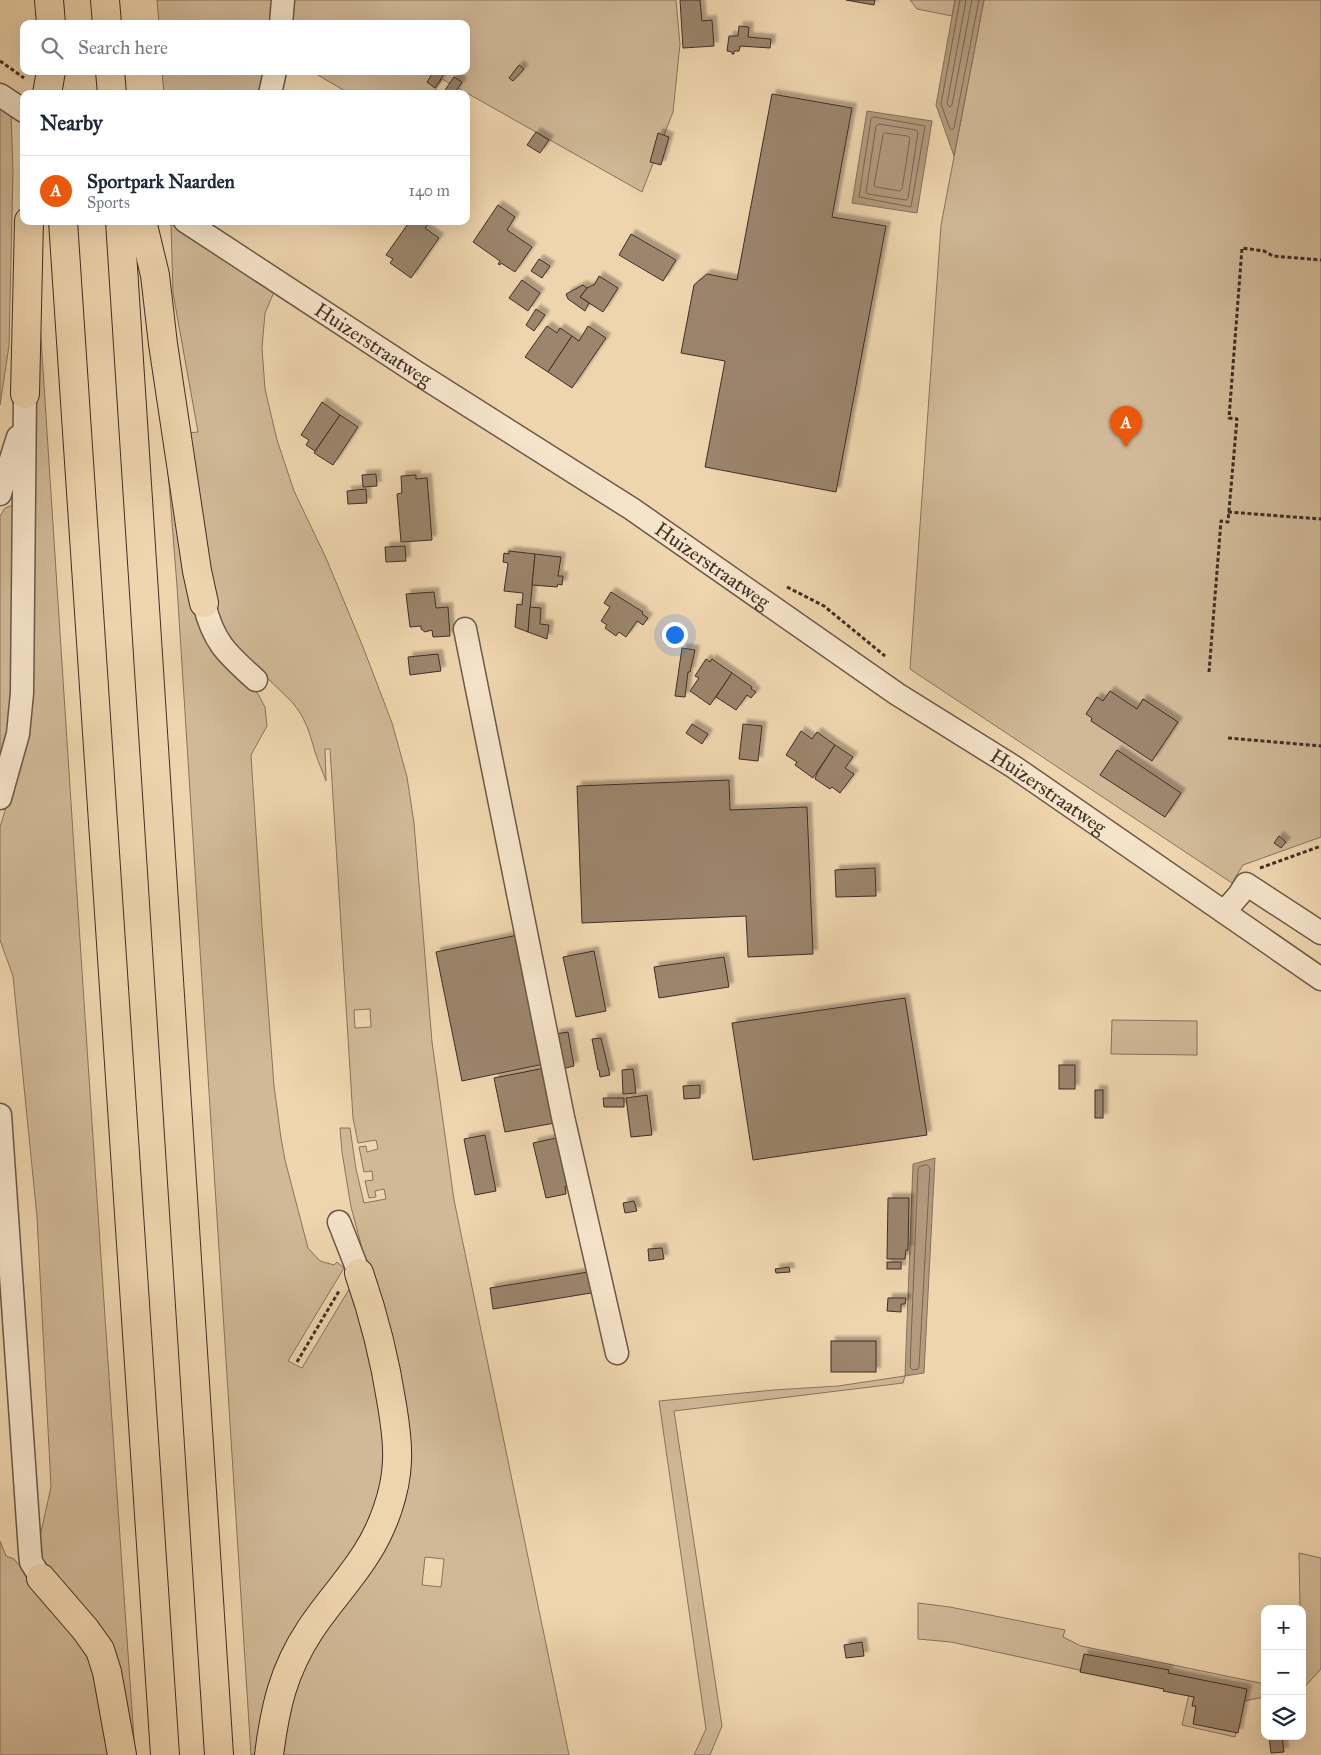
<!DOCTYPE html>
<html lang="en">
<head>
<meta charset="utf-8">
<style>
	body { margin:0; font-family:"IM FELL Great Primer",serif; background:#f6f6f7; color:#1f2937 }
	.controls { position:absolute; right:15px; bottom:15px; display:grid; overflow:hidden; border-radius:10px; box-shadow:0 5px 20px #0002 }
	.controls button { width:45px; height:45px; display:grid; place-items:center; padding:0; border:0; border-bottom:1px solid #e0e1e3; background:#fff; color:#1f2937; font:25px sans-serif }
	.you { position:absolute; left:674px; top:634px; width:18px; height:18px; margin:-12px; border:4px solid #fff; border-radius:50%; background:#1a73e8; box-shadow:0 0 0 8px #1a73e833 }
	.badge { display:grid; place-items:center; width:32px; height:32px; border-radius:50%; background:#ea580c; color:#fff; font-size:16px; font-weight:700 }
	.pin { position:absolute; translate:-50% -41px; filter:drop-shadow(0 1px 2px #0008) }
	.pin::after { content:''; position:absolute; top:26px; width:18px; height:15px; background:inherit; clip-path:polygon(0 0,100% 0,50% 100%) }
	.list { margin:0; padding:0; list-style:none }
	h2 { display:flex; justify-content:space-between; align-items:center; height:65px; margin:0; padding:0 20px; font-size:21px }
	h2 small { font-size:16px; font-weight:400; color:#747a83 }
	.list li { display:grid; grid-template-columns:32px 1fr auto; gap:15px; align-items:center; box-sizing:border-box; height:70px; padding:0 20px; border-top:1px solid #e0e1e3 }
	.list b { display:block; font-size:19px; white-space:nowrap }
	.list p { margin:0; font-size:16px; white-space:nowrap; color:#747a83 }
	.list em { font-size:16px; font-style:normal; color:#747a83 }
	.icon { flex:none; width:28px; height:28px; fill:none; stroke:currentColor; stroke-width:2; stroke-linecap:round; stroke-linejoin:round }
	.map { position:relative; flex:none; width:1321px; height:1755px; overflow:hidden }
	.search { position:absolute; background:#fff; box-shadow:0 5px 20px #0002; left:20px; top:20px; width:450px; height:55px; display:flex; align-items:center; gap:12px; box-sizing:border-box; padding:0 18px; border-radius:10px; color:#747a83; font-size:19px }
	.panel { position:absolute; background:#fff; box-shadow:0 5px 20px #0002; left:20px; top:90px; width:450px; height:135px; border-radius:10px }
	.map>svg:first-child { display:block }
	.green { fill:#d1b997; stroke:#88745e; fill-rule:evenodd }
	.water { fill:#b49c7f; stroke:#86705b }
	.lines { fill:none; stroke-linecap:round; stroke-linejoin:round }
	.shore { stroke:#7a6552; stroke-width:1 }
	.building { fill:#9b856c; stroke:#402e25; filter:url(#shadow) }
	.minor-casing { stroke:#6c5847; stroke-width:25 }
	.highway-casing { stroke:#402e25; stroke-width:30 }
	.path { stroke:#402e25; stroke-width:3; stroke-dasharray:4 2.5; stroke-linecap:butt }
	.minor { stroke:#f5e4ca; stroke-width:22 }
	.highway { stroke:#efd5ae; stroke-width:28 }
	.labels { text-anchor:middle; stroke-width:4; stroke-linejoin:round; paint-order:stroke }
	.street-label { font-size:20px; fill:#402e25; stroke:#f5e4ca }
</style>
</head>
<body>
<div class="map">
<svg width="1321" height="1755" viewBox="0 0 1321 1755">
	<defs>
		<filter id="shadow"><feDropShadow dx="4.5" dy="-4.5" stdDeviation="1" flood-color="#0004"/></filter>
	</defs>
	<rect width="100%" height="100%" fill="#efd5ae"/>
	<filter id="stains"><feTurbulence type="fractalNoise" baseFrequency=".004" numOctaves="4"/><feColorMatrix values="0 0 0 0 .2 0 0 0 0 .09 0 0 0 0 .02 0 0 0 .5 -.17"/></filter>
	<radialGradient id="worn" r=".72"><stop offset=".6" stop-color="#630" stop-opacity="0"/><stop offset="1" stop-color="#630" stop-opacity=".3"/></radialGradient>
	<g class="green">
		<polygon points="157,0 272,0 271,24 159,24"/>
		<polygon points="294,0 676,0 680,44 673,112 642,192 442,79 433,94 350,94 311,71 466,71 466,24 291,24"/>
		<polygon points="910,0 955,0 952,16 917,9"/>
		<polygon points="984,0 1321,0 1321,837 1243,865 1232,883 910,669 941,225"/>
		<polygon points="162,71 264,71 259,94 164,94"/>
		<polygon points="0,106 11,113 13,171 9,346 0,405"/>
		<path d="M 171,224 L 274,292 L 265,313 L 262,348 L 265,389 L 277,440 L 294,491 L 326,558 L 363,647 L 392,723 L 407,777 L 414,823 L 432,1042 L 454,1200 L 569,1755 L 281,1755 L 285,1721 L 302,1668 L 393,1519 L 366,1263 L 351,1207 L 342,1152 L 340,1128 L 350,1128 L 356,1169 L 364,1203 L 386,1199 L 384,1189 L 375,1191 L 376,1197 L 369,1198 L 365,1181 L 373,1180 L 372,1171 L 364,1172 L 359,1147 L 366,1146 L 367,1152 L 378,1149 L 376,1140 L 358,1143 L 353,1118 L 330,749 L 325,749 L 326,781 C 323,772 318,762 315,752 C 309,731 306,719 292,702 L 233,645 L 216,615 L 187,433 L 198,432 L 173,293 ZM 370,1009 L 371,1027 L 355,1028 L 354,1010 ZM 425,1557 L 444,1559 L 441,1587 L 422,1585 Z"/>
		<path d="M 39,307 C 70,789 101,1271 135,1753 L 113,1665 L 56,1587 L 37,1550 L 51,1487 L 37,1217 L 13,976 L 0,940 L 0,827 L 20,762 L 33,483 Z"/>
		<polygon points="165,433 189,562 249,684 258,694 265,707 267,726 251,755 262,926 274,1086 281,1138 285,1160 308,1248 320,1261 334,1265 337,1262 344,1268 288,1361 302,1368 354,1281 388,1417 384,1491 259,1755 251,1755 177,586"/>
		<polygon points="13,505 15,691 0,774 0,516 5,508"/>
		<polygon points="1112,1020 1197,1021 1197,1055 1111,1054"/>
		<polygon points="905,1376 903,1383 674,1411 722,1726 710,1755 694,1755 706,1729 659,1401 774,1390 838,1386"/>
		<polygon points="0,1541 6,1556 14,1559 77,1632 93,1658 112,1755 0,1755"/>
		<polygon points="1299,1553 1321,1558 1321,1669 1302,1690 1302,1609 1300,1609"/>
		<polygon points="918,1603 950,1607 1065,1630 1063,1637 1081,1646 1265,1684 1265,1697 1243,1701 1235,1737 1182,1725 1189,1694 951,1642 918,1639"/>
	</g>
	<g class="water">
		<polygon points="955,0 984,0 954,156 936,105"/>
		<polygon points="867,111 932,121 917,213 852,203"/>
		<polygon points="935,1158 924,1373 905,1376 913,1164"/>
	</g>
	<g class="lines">
		<g class="shore">
			<polyline points="960,0 941,104 950,129 952,130 954,128 979,0"/>
			<polyline points="966,0 947,104 950,107 952,105 972,0"/>
			<polygon points="874,117 925,126 911,207 859,197 871,119"/>
			<polygon points="879,124 916,130 918,132 908,198 906,200 868,194 866,192 876,126"/>
			<polygon points="885,133 908,136 910,138 902,189 900,191 876,187 874,186 883,135"/>
			<polygon points="927,1165 930,1168 919,1367 918,1369 913,1370 910,1367 918,1169 919,1167"/>
		</g>
	</g>
	<g class="building">
		<polygon points="680,0 700,0 702,21 712,20 714,46 683,48"/>
		<polygon points="846,0 875,0 874,5"/>
		<polygon points="739,26 749,27 748,37 771,39 770,48 740,46 739,51 734,51 734,54 732,54 732,52 727,51 729,36 738,36"/>
		<polygon points="519,65 524,69 513,81 509,78"/>
		<polygon points="434,71 441,71 444,74 435,88 427,82"/>
		<polygon points="454,77 462,82 454,94 444,94 443,93"/>
		<polygon points="772,94 852,108 832,217 886,226 836,492 705,467 725,361 681,353 694,285 707,274 737,280"/>
		<polygon points="536,132 549,140 540,153 527,145"/>
		<polygon points="658,133 669,137 661,165 650,162"/>
		<polygon points="498,205 515,217 507,230 532,247 515,272 501,263 500,265 498,264 500,261 473,242"/>
		<polygon points="410,221 426,221 429,223 425,228 439,238 411,278 390,263 393,259 386,255"/>
		<polygon points="631,234 676,260 663,281 619,255"/>
		<polygon points="539,259 550,266 542,278 531,271"/>
		<polygon points="599,276 618,288 603,312 580,297 587,288 595,284"/>
		<polygon points="522,280 540,293 528,311 509,298"/>
		<polygon points="583,285 587,288 580,297 589,303 585,311 568,299 566,294"/>
		<polygon points="536,309 545,315 534,331 526,325"/>
		<polygon points="547,326 557,333 560,328 572,336 548,372 525,357"/>
		<polygon points="588,326 606,338 572,388 548,372 572,336 579,341"/>
		<polygon points="322,402 340,415 315,451 306,445 309,440 301,435"/>
		<polygon points="340,415 358,427 333,465 314,453"/>
		<polygon points="376,474 377,486 363,487 362,475"/>
		<polygon points="416,475 416,479 427,478 432,540 401,542 397,494 402,493 401,476"/>
		<polygon points="366,489 367,503 348,504 347,491"/>
		<polygon points="405,546 406,561 386,562 385,547"/>
		<polygon points="509,551 535,554 528,632 515,627 517,604 522,605 523,593 504,591 508,563 503,562 504,553 509,554"/>
		<polygon points="535,554 561,557 558,576 563,576 562,585 558,584 557,587 532,585"/>
		<polygon points="434,592 436,608 448,607 450,636 433,637 432,630 425,632 421,629 421,626 410,627 406,594"/>
		<polygon points="611,592 643,612 642,614 648,618 643,625 637,621 626,637 619,632 616,636 605,628 607,625 601,621 610,607 604,603"/>
		<polygon points="530,607 541,608 540,624 549,625 547,639 528,632"/>
		<polygon points="682,648 695,650 690,672 688,672 685,697 675,696"/>
		<polygon points="438,654 441,671 410,675 408,657"/>
		<polygon points="706,659 710,662 712,659 732,673 710,705 690,691 699,678 695,676"/>
		<polygon points="732,673 752,687 751,689 756,692 751,698 747,695 736,710 716,697"/>
		<polygon points="1110,691 1137,709 1143,699 1178,722 1152,761 1091,721 1092,718 1086,714 1097,697 1103,701"/>
		<polygon points="692,724 708,734 702,744 686,733"/>
		<polygon points="743,724 762,726 758,761 739,759"/>
		<polygon points="801,731 812,739 817,732 835,745 813,778 795,765 797,762 786,755"/>
		<polygon points="835,745 853,757 845,768 854,774 840,793 832,787 830,789 815,779 817,773"/>
		<polygon points="1117,750 1181,793 1165,817 1100,775"/>
		<polygon points="729,780 730,810 807,807 813,954 748,957 746,916 582,923 577,786"/>
		<polygon points="1279,836 1286,842 1281,848 1274,843"/>
		<polygon points="875,868 876,896 836,897 835,870"/>
		<polygon points="518,935 544,1064 462,1081 436,952"/>
		<polygon points="594,951 606,1011 576,1017 563,957"/>
		<polygon points="724,957 729,987 659,998 654,967"/>
		<polygon points="905,998 927,1135 753,1160 732,1023"/>
		<polygon points="568,1032 574,1066 562,1069 555,1034"/>
		<polygon points="601,1038 610,1075 600,1077 599,1070 598,1070 592,1039"/>
		<rect x="1059" y="1065" width="16" height="24"/>
		<polygon points="545,1068 555,1123 505,1132 494,1078"/>
		<polygon points="633,1069 636,1093 623,1094 622,1070"/>
		<polygon points="700,1085 700,1098 684,1099 683,1086"/>
		<rect x="1095" y="1090" width="8" height="28"/>
		<polygon points="647,1095 652,1135 631,1137 626,1098"/>
		<polygon points="603,1098 624,1098 624,1107 604,1107"/>
		<polygon points="485,1135 496,1191 475,1195 464,1139"/>
		<polygon points="561,1137 573,1184 565,1186 566,1194 546,1198 533,1143"/>
		<polygon points="888,1198 909,1198 908,1250 906,1250 905,1259 887,1259"/>
		<polygon points="634,1201 637,1211 625,1213 623,1203"/>
		<polygon points="662,1248 664,1259 649,1261 648,1249"/>
		<rect x="887" y="1262" width="14" height="7"/>
		<polygon points="789,1267 790,1272 776,1273 775,1269"/>
		<polygon points="588,1272 591,1293 493,1309 490,1288"/>
		<polygon points="888,1298 906,1298 905,1304 901,1304 901,1312 887,1311"/>
		<rect x="831" y="1341" width="45" height="31"/>
		<polygon points="862,1642 864,1656 846,1658 844,1645"/>
		<polygon points="1084,1654 1169,1670 1168,1673 1247,1689 1238,1733 1193,1724 1196,1706 1192,1706 1194,1697 1163,1691 1164,1689 1080,1672"/>
		<polygon points="1269,1736 1282,1736 1284,1752 1271,1753"/>
	</g>
	<g class="lines">
		<defs>
			<g id="minor">
				<polyline points="281,24 283,0"/>
				<polyline points="270,94 275,71"/>
				<polyline points="0,95 24,111"/>
				<path id="s1" d="M 185,221 L 414,371 L 632,509 L 897,694 L 1014,767 L 1321,979"/>
				<polyline points="0,494 18,437"/>
				<path d="M 204,603 C 213,642 227,654 256,680"/>
				<polyline points="465,629 563,1117 617,1353"/>
				<polyline points="0,798 18,734 22,693 25,394"/>
				<polyline points="1224,912 1239,895 1246,884 1321,933"/>
				<polyline points="0,1115 30,1552 31,1562 41,1578"/>
				<polyline points="339,1222 359,1273"/>
			</g>
			<g id="highway">
				<polyline points="49,0 51,24"/>
				<polyline points="105,0 107,24"/>
				<polyline points="110,71 112,94"/>
				<polyline points="47,94 51,71"/>
				<polyline points="63,221 165,1755"/>
				<polyline points="120,221 219,1755"/>
				<polyline points="142,221 155,275 163,344 197,571 204,603"/>
				<polyline points="25,394 29,221"/>
				<polyline points="41,1578 85,1629 100,1650 107,1672 122,1755"/>
				<path d="M 269,1755 C 275,1708 283,1671 310,1630 C 327,1604 349,1581 366,1554 C 383,1528 396,1492 397,1461 C 398,1443 395,1423 392,1405 C 385,1360 374,1316 359,1273"/>
			</g>
		</defs>
		<use href="#minor" class="minor-casing"/>
		<use href="#highway" class="highway-casing"/>
		<g class="path">
			<polyline points="0,61 24,78"/>
			<polyline points="1228,512 1321,519"/>
			<polyline points="787,587 824,606 885,656"/>
			<polyline points="1209,672 1221,521 1228,522 1237,419 1229,418 1242,248 1264,251 1273,256 1321,260"/>
			<polyline points="1228,738 1321,746"/>
			<polyline points="1260,868 1321,846"/>
			<polyline points="297,1362 339,1291"/>
		</g>
		<use href="#minor" class="minor"/>
		<use href="#highway" class="highway"/>
	</g>
	<g class="labels">
		<g class="street-label">
			<text dy="7" stroke="none"><textPath href="#s1" startOffset="225">Huizerstraatweg</textPath></text>
			<text dy="7" stroke="none"><textPath href="#s1" startOffset="630">Huizerstraatweg</textPath></text>
			<text dy="7" stroke="none"><textPath href="#s1" startOffset="1035">Huizerstraatweg</textPath></text>
		</g>
	</g>
	<rect width="100%" height="100%" filter="url(#stains)"/>
	<rect width="100%" height="100%" fill="url(#worn)"/>
</svg>
<div class="controls">
<button>+</button>
<button>−</button>
<button><svg class="icon" aria-label="layers" viewBox="0 0 24 24"><path d="M12 4l9 5-9 5-9-5zM3 14l9 5 9-5"/></svg></button>
</div>
<div class="you"></div>
<div class="pin badge" style="left:1126px;top:447px">A</div>
<div class="search"><svg class="icon" aria-label="search" viewBox="0 0 24 24"><circle cx="10" cy="10" r="6"/><path d="M15 15l6 6"/></svg>Search here</div>
<section class="panel">
<h2>Nearby<small></small></h2>
<ul class="list">
<li><span class="badge">A</span><div><b>Sportpark Naarden</b><p>Sports</p></div><em>140 m</em></li>
</ul>
</section>
</div>
</body>
</html>
